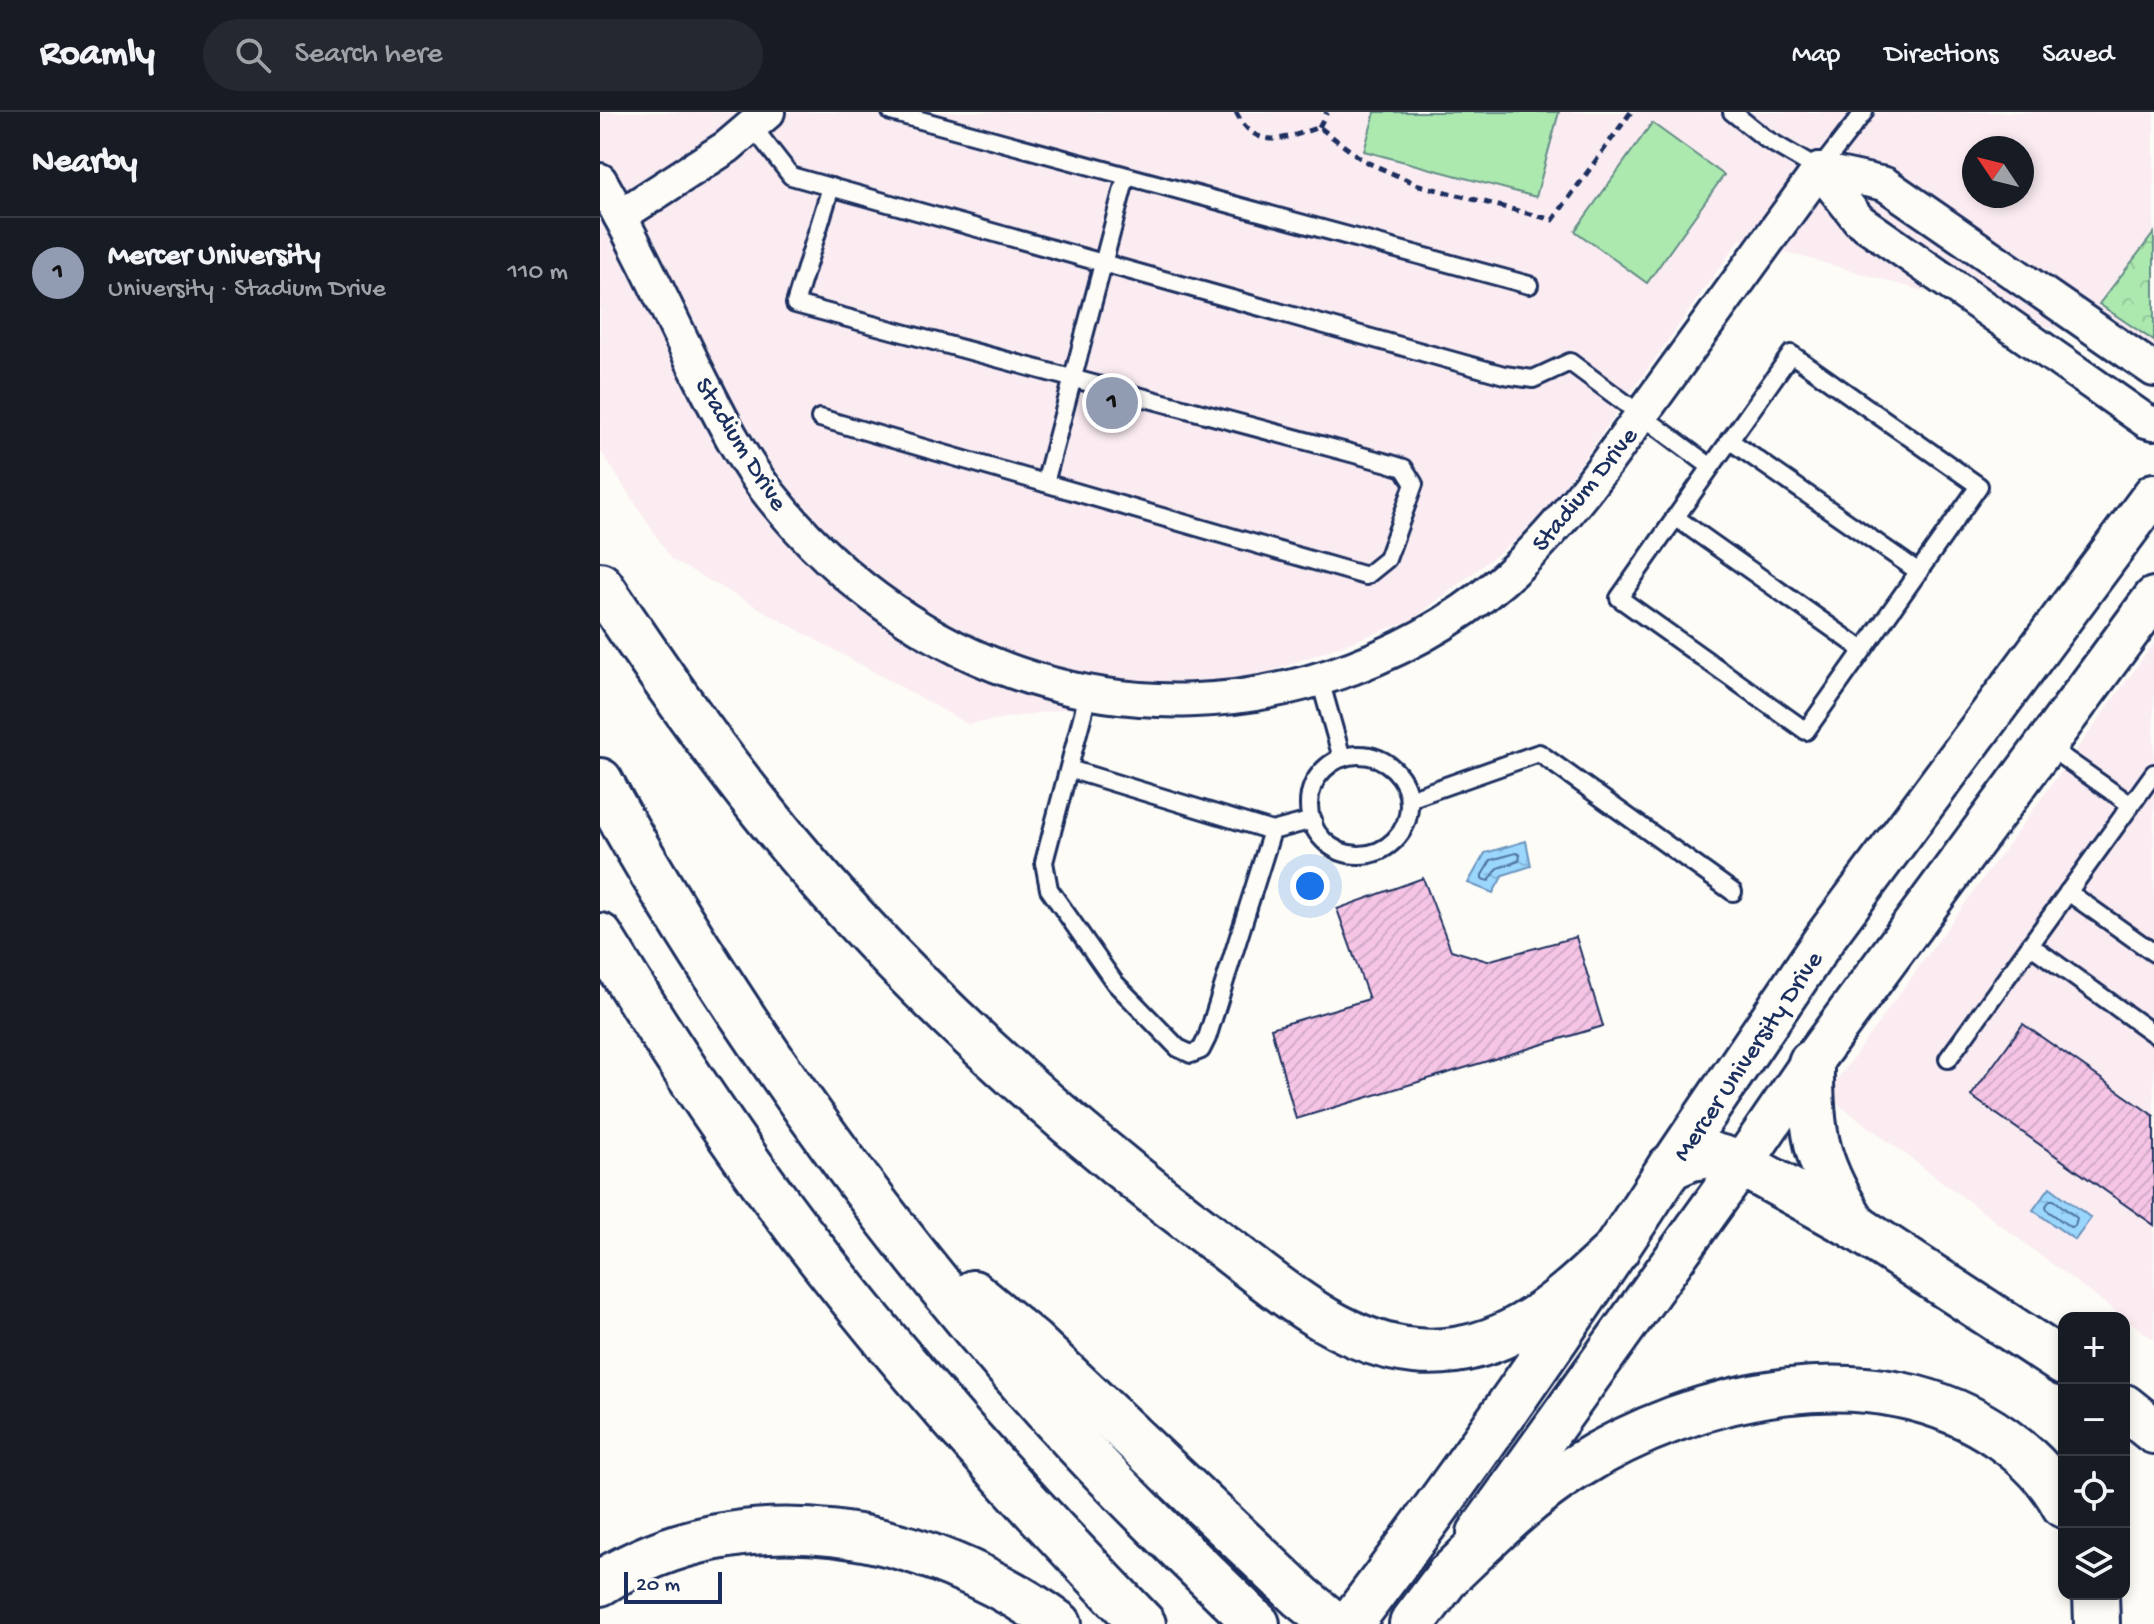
<!DOCTYPE html>
<html lang="en">
<head>
<meta charset="utf-8">
<style>
	body { margin:0; font-family:"Gochi Hand",sans-serif; background:#242831; color:#f1f3f6 }
	.controls { position:absolute; right:24px; bottom:24px; display:grid; overflow:hidden; border-radius:16px; box-shadow:0 4px 12px #0003 }
	.controls button { width:72px; height:72px; display:grid; place-items:center; padding:0; border:0; border-bottom:2px solid #363941; background:#171b24; color:#f1f3f6; font:40px sans-serif }
	.compass { position:absolute; left:1362px; top:24px; width:72px; height:72px; border-radius:50%; background:#171b24; box-shadow:0 4px 12px #0003; rotate:305deg }
	.scale { position:absolute; left:24px; bottom:20px; width:98px; box-sizing:border-box; padding-left:8px; border:4px solid #1b2f5e; border-top:0; font-size:22px; line-height:28px; white-space:nowrap; color:#1b2f5e; -webkit-text-stroke:6px #fdfcf7; paint-order:stroke }
	.you { position:absolute; left:710px; top:774px; width:28px; height:28px; margin:-20px; border:6px solid #fff; border-radius:50%; background:#1a73e8; box-shadow:0 0 0 12px #1a73e833 }
	.badge { display:grid; place-items:center; width:52px; height:52px; border-radius:50%; background:#919bb2; color:#111; font-size:26px; font-weight:700 }
	.pin { position:absolute; translate:-50% -50%; border:4px solid #fff; box-shadow:0 2px 8px #0006 }
	.list { margin:0; padding:0; list-style:none }
	h2 { display:flex; justify-content:space-between; align-items:center; height:104px; margin:0; padding:0 32px; font-size:34px }
	h2 small { font-size:26px; font-weight:400; color:#9ea1a6 }
	.list li { display:grid; grid-template-columns:52px 1fr auto; gap:24px; align-items:center; box-sizing:border-box; height:112px; padding:0 32px; border-top:2px solid #363941 }
	.list b { display:block; font-size:30px; white-space:nowrap }
	.list p { margin:0; font-size:26px; white-space:nowrap; color:#9ea1a6 }
	.list em { font-size:26px; font-style:normal; color:#9ea1a6 }
	.icon { flex:none; width:44px; height:44px; fill:none; stroke:currentColor; stroke-width:2; stroke-linecap:round; stroke-linejoin:round }
	.map { position:relative; flex:none; width:1554px; height:1512px; overflow:hidden }
	header { display:flex; align-items:center; gap:48px; box-sizing:border-box; height:112px; padding:0 40px; background:#171b24; border-bottom:2px solid #363941 }
	header strong { font-size:38px }
	nav { display:flex; gap:44px; margin-inline-start:auto; font-size:28px }
	.search { width:560px; height:72px; background:#242831; display:flex; align-items:center; gap:20px; box-sizing:border-box; padding:0 28px; border-radius:44px; color:#9ea1a6; font-size:30px }
	main { display:flex }
	aside { flex:1; background:#171b24 }
	.map>svg:first-child { display:block }
	.built { fill:#fbecf2; fill-rule:evenodd }
	.forest { fill:url(#forest-crowns); stroke:#648c86; stroke-width:2 }
	.pitch { fill:#ace9af; stroke:#648c86; stroke-width:2 }
	.water { fill:url(#water-ripples); stroke:#6893bd; stroke-width:2 }
	.lines { fill:none; stroke-linecap:round; stroke-linejoin:round }
	.shore { stroke:#4e729d; stroke-width:2 }
	.building { fill:url(#building-hatch); stroke:#1b2f5e; stroke-width:2 }
	.service-casing { stroke:#1b2f5e; stroke-width:22 }
	.minor-casing { stroke:#1b2f5e; stroke-width:38 }
	.tertiary-casing { stroke:#1b2f5e; stroke-width:46 }
	.secondary-casing { stroke:#1b2f5e; stroke-width:50 }
	.motorway-casing { stroke:#1b2f5e; stroke-width:50 }
	.path { stroke:#1b2f5e; stroke-width:5; stroke-dasharray:8 6; stroke-linecap:butt }
	.service { stroke:#fdfcf7; stroke-width:16 }
	.minor { stroke:#fdfcf7; stroke-width:32 }
	.tertiary { stroke:#fdfcf7; stroke-width:40 }
	.secondary { stroke:#fdfcf7; stroke-width:44 }
	.motorway { stroke:#fdfcf7; stroke-width:44 }
	.labels { text-anchor:middle; stroke-width:7; stroke-linejoin:round; paint-order:stroke }
	.street-label { font-size:26px; fill:#1b2f5e; stroke:#fdfcf7 }
</style>
</head>
<body>
<header>
<strong>Roamly</strong>
<div class="search"><svg class="icon" aria-label="search" viewBox="0 0 24 24"><circle cx="10" cy="10" r="6"/><path d="M15 15l6 6"/></svg>Search here</div>
<nav><a>Map</a><a>Directions</a><a>Saved</a></nav>
</header>
<main>
<aside>
<h2>Nearby<small></small></h2>
<ul class="list">
<li><span class="badge">1</span><div><b>Mercer University</b><p>University · Stadium Drive</p></div><em>110 m</em></li>
</ul>
</aside>
<div class="map">
<svg width="1554" height="1512" viewBox="0 0 1554 1512">
	<defs>
		<pattern id="forest-crowns" width="20" height="18" patternUnits="userSpaceOnUse" patternTransform="scale(2)"><rect width="20" height="18" fill="#ace9af"/><path d="M2 6a3 3 0 1 1 6 0M12 15a3 3 0 1 1 6 0" fill="none" stroke="#93c899"/></pattern>
		<pattern id="water-ripples" width="26" height="14" patternUnits="userSpaceOnUse" patternTransform="scale(2)"><rect width="26" height="14" fill="#9bd6fc"/><path d="M2 4q2-2 4 0t4 0M15 11q2-2 4 0t4 0" fill="none" stroke="#85b8da"/></pattern>
		<pattern id="building-hatch" width="6" height="6" patternUnits="userSpaceOnUse" patternTransform="scale(2)"><rect width="6" height="6" fill="#f6c5e6"/><path d="M-1 1l2-2M0 6l6-6M5 7l2-2" fill="none" stroke="#d2aac8"/></pattern>
	</defs>
	<rect width="100%" height="100%" fill="#fdfcf7"/>
	<filter id="ink" filterUnits="userSpaceOnUse"><feTurbulence type="fractalNoise" baseFrequency=".0125" numOctaves="2"/><feDisplacementMap in="SourceGraphic" scale="16" xChannelSelector="R" yChannelSelector="G"/><feConvolveMatrix kernelMatrix="1 2 1 2 8 2 1 2 1" color-interpolation-filters="sRGB"/></filter>
	<g filter="url(#ink)">
		<g class="built">
			<path d="M 0,0 L 1554,0 L 1554,245 L 1140,127 L 939,410 L 812,508 L 644,569 L 368,612 L 72,448 L 0,338 ZM 1374,36 L 1422,36 L 1422,84 L 1374,84 Z"/>
			<polygon points="1554,531 1554,1228 1226,983"/>
		</g>
		<polygon class="forest" points="1554,121 1554,229 1499,192"/>
		<g class="pitch">
			<polygon points="775,0 959,0 936,85 764,39"/>
			<polygon points="1052,11 1124,63 1047,171 975,119"/>
		</g>
		<g class="water">
			<polygon points="926,729 931,754 903,763 893,781 868,771 885,741"/>
			<polygon points="1450,1075 1491,1106 1475,1128 1433,1098"/>
		</g>
		<g class="lines">
			<g class="shore">
				<polygon points="916,741 920,743 919,749 898,756 889,769 882,767 882,763 891,748"/>
				<polygon points="1450,1088 1454,1088 1477,1106 1475,1114 1470,1115 1447,1098 1446,1094"/>
			</g>
		</g>
		<g class="building">
			<polygon points="823,766 851,838 887,849 976,825 1003,914 696,1007 671,916 769,887 737,797"/>
			<polygon points="1423,912 1554,1004 1554,1113 1371,984"/>
		</g>
		<g class="lines">
			<defs>
				<g id="service">
					<polyline points="291,0 929,173"/>
					<polyline points="1132,0 1166,27 1219,58 1264,0"/>
					<polyline points="152,14 191,64 904,263 933,267 970,250 1111,355 1191,242 1379,374 1206,619 1019,486 1111,355"/>
					<polyline points="220,306 766,464 787,447 814,372 804,356 788,351 195,192 231,75"/>
					<polyline points="1129,328 1319,460"/>
					<polyline points="445,371 526,65"/>
					<polyline points="1075,405 1263,538"/>
					<polyline points="720,568 742,646"/>
					<polyline points="489,579 444,750 449,777 515,871 578,936 591,942 601,938 607,926 672,719 713,708"/>
					<polyline points="1447,634 1531,693"/>
					<circle cx="759" cy="693" r="50"/>
					<polyline points="469,657 672,719"/>
					<polyline points="809,687 939,641 1133,780"/>
					<polyline points="1468,780 1554,841"/>
					<polyline points="1430,833 1554,922"/>
					<polyline points="1348,947 1554,661"/>
				</g>
				<g id="minor">
					<polyline points="1219,58 1259,108 1546,309 1554,311"/>
					<polyline points="1219,58 1285,72 1554,258"/>
					<path d="M 0,68 C 34,127 63,189 93,251 C 116,296 139,345 171,384 C 312,561 536,637 752,556 C 813,533 872,498 919,453 C 972,402 1015,339 1058,280 C 1112,206 1165,132 1219,58"/>
					<polyline points="20,104 127,35 168,0"/>
				</g>
				<g id="tertiary">
					<polyline points="1070,1055 1227,823 1554,382"/>
					<polyline points="878,1421 1142,1052 1211,951 1554,486"/>
				</g>
				<g id="secondary">
					<path d="M 750,1512 C 862,1364 969,1211 1070,1055"/>
					<polyline points="812,1512 848,1464"/>
				</g>
				<g id="motorway">
					<path d="M 0,473 C 51,549 103,625 160,696 C 292,862 451,1005 619,1131 C 678,1175 739,1232 815,1239 C 902,1247 959,1191 1017,1137"/>
					<path d="M 0,669 C 43,750 91,826 141,902 C 242,1054 353,1199 477,1332 C 535,1394 596,1453 657,1512"/>
					<path d="M 0,824 C 56,915 114,1005 178,1091 C 288,1240 414,1379 543,1512"/>
					<path d="M 1211,951 C 1210,1023 1217,1055 1256,1115"/>
					<polyline points="1070,1055 1091,1046 1111,1043 1142,1052 1256,1115 1464,1251"/>
					<polyline points="373,1181 432,1230 701,1485 734,1512"/>
					<polyline points="1524,1295 1554,1319"/>
					<path d="M 848,1464 C 887,1427 927,1386 973,1357 C 1095,1280 1277,1237 1403,1327 C 1427,1344 1450,1366 1464,1393"/>
					<path d="M 0,1471 C 145,1380 326,1416 459,1512"/>
					<polyline points="1496,1482 1497,1512"/>
				</g>
			</defs>
			<use href="#service" class="service-casing"/>
			<use href="#minor" class="minor-casing"/>
			<use href="#tertiary" class="tertiary-casing"/>
			<use href="#secondary" class="secondary-casing"/>
			<use href="#motorway" class="motorway-casing"/>
			<g class="path">
				<path d="M 636,0 C 656,40 685,27 719,15 L 764,49 L 819,73 L 953,108 L 1031,0"/>
				<polyline points="719,15 727,0"/>
			</g>
			<use href="#service" class="service"/>
			<use href="#minor" class="minor"/>
			<use href="#tertiary" class="tertiary"/>
			<use href="#secondary" class="secondary"/>
			<use href="#motorway" class="motorway"/>
		</g>
	</g>
	<g class="labels">
		<g class="street-label">
			<text transform="translate(143 331) rotate(58)" y="9">Stadium Drive</text>
			<text transform="translate(983 376) rotate(-51)" y="9">Stadium Drive</text>
			<text transform="translate(1146 943) rotate(-56)" y="9">Mercer University Drive</text>
		</g>
	</g>
</svg>
<div class="controls">
<button>+</button>
<button>−</button>
<button><svg class="icon" aria-label="locate" viewBox="0 0 24 24"><circle cx="12" cy="12" r="6"/><path d="M12 2v4M12 18v4M2 12h4M18 12h4"/></svg></button>
<button><svg class="icon" aria-label="layers" viewBox="0 0 24 24"><path d="M12 4l9 5-9 5-9-5zM3 14l9 5 9-5"/></svg></button>
</div>
<svg class="compass" viewBox="-18 -18 36 36"><path d="M0-13l5 13h-10z" fill="#e53935"/><path d="M0 13l5-13h-10z" fill="#9ea1a6"/></svg>
<div class="scale">20 m</div>
<div class="you"></div>
<div class="pin badge" style="left:512px;top:291px">1</div>
</div>
</main>
</body>
</html>
